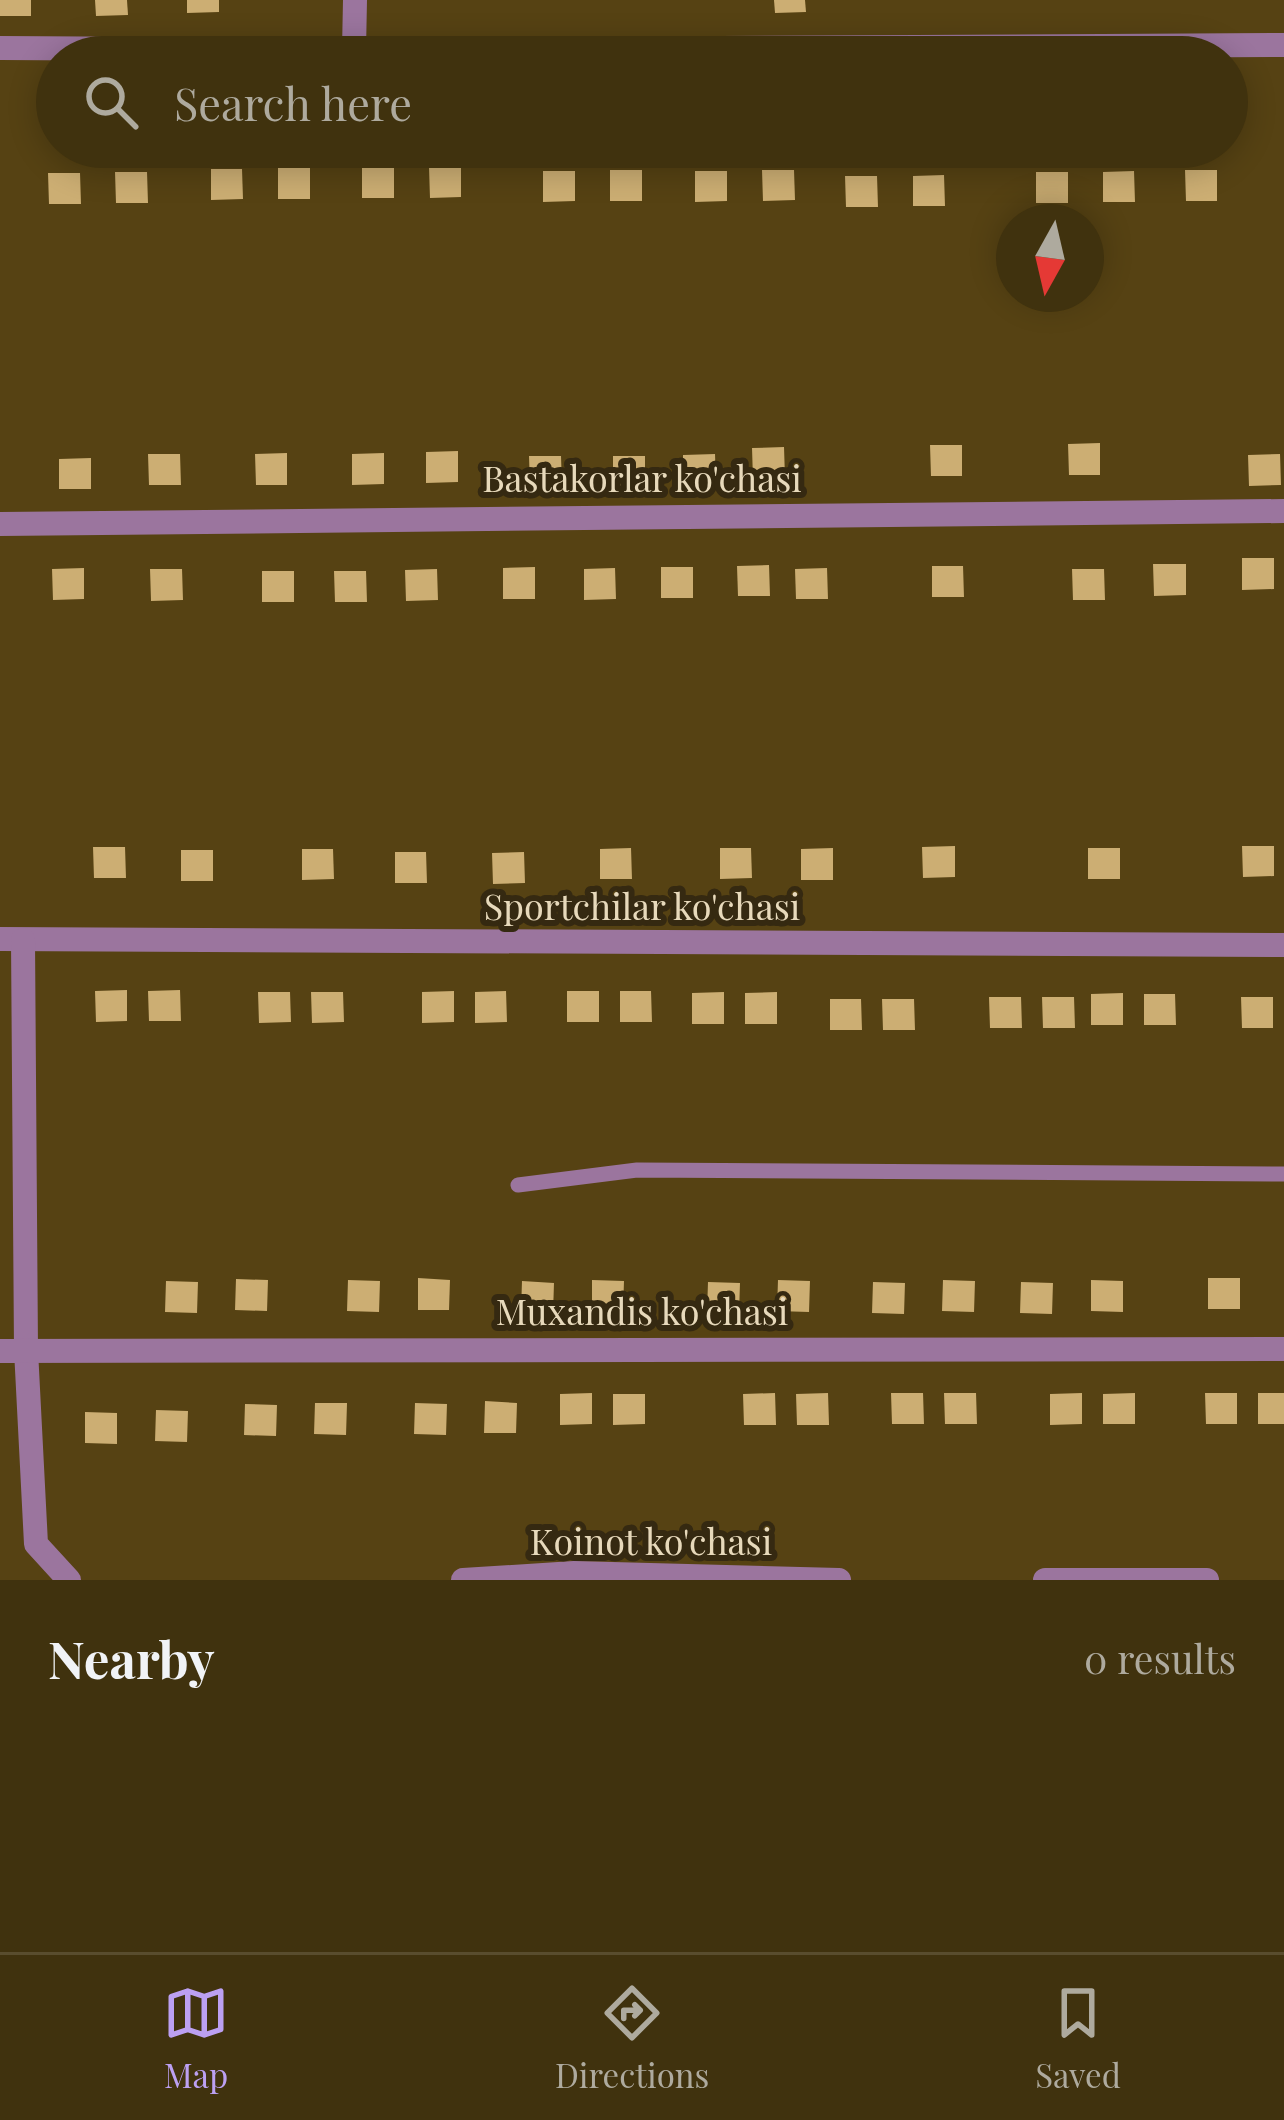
<!DOCTYPE html>
<html lang="en">
<head>
<meta charset="utf-8">
<style>
	body { margin:0; font-family:"Playfair Display",serif; background:#473a17; color:#f1f3f6 }
	.compass { position:absolute; left:996px; top:204px; width:108px; height:108px; border-radius:50%; background:#40320e; box-shadow:0 6px 30px #0003; rotate:188deg }
	.list { margin:0; padding:0; list-style:none }
	h2 { display:flex; justify-content:space-between; align-items:center; height:156px; margin:0; padding:0 48px; font-size:51px }
	h2 small { font-size:39px; font-weight:400; color:#aeaa9e }
	.icon { flex:none; width:66px; height:66px; fill:none; stroke:currentColor; stroke-width:2; stroke-linecap:round; stroke-linejoin:round }
	.map { position:relative; flex:none; width:1284px; height:1580px; overflow:hidden }
	.search { position:absolute; background:#40320e; box-shadow:0 6px 30px #0003; left:36px; right:36px; top:36px; height:132px; display:flex; align-items:center; gap:30px; box-sizing:border-box; padding:0 42px; border-radius:66px; color:#aeaa9e; font-size:45px }
	.sheet { height:372px; background:#40320e }
	nav { display:flex; justify-content:space-around; align-items:center; box-sizing:border-box; height:168px; border-top:3px solid #594d2e; background:#40320e; font-size:33px; color:#aeaa9e }
	nav a { display:grid; justify-items:center; gap:6px }
	nav .on { color:#bca0f2 }
	.map>svg:first-child { display:block }
	.building { fill:#ccae73 }
	.lines { fill:none; stroke-linecap:round; stroke-linejoin:round }
	.service { stroke:#9b759e; stroke-width:15 }
	.minor { stroke:#9b759e; stroke-width:24 }
	.tertiary { stroke:#9b759e; stroke-width:24 }
	.labels { text-anchor:middle; stroke-width:12; stroke-linejoin:round; paint-order:stroke }
	.street-label { font-size:36px; fill:#e7d9bb; stroke:#352911 }
</style>
</head>
<body>
<div class="map">
<svg width="1284" height="1580" viewBox="0 0 1284 1580">
	<rect width="100%" height="100%" fill="#564213"/>
	<g class="building">
		<rect x="0" y="0" width="31" height="16"/>
		<polygon points="95,0 127,0 128,15 96,16"/>
		<polygon points="187,0 219,0 219,12 187,13"/>
		<polygon points="774,0 805,0 806,12 775,13"/>
		<polygon points="461,166 461,197 430,198 429,167"/>
		<rect x="362" y="167" width="32" height="31"/>
		<rect x="278" y="168" width="32" height="31"/>
		<polygon points="211,169 242,169 243,199 211,200"/>
		<rect x="610" y="170" width="32" height="31"/>
		<polygon points="762,170 794,170 795,200 763,201"/>
		<polygon points="1185,170 1217,170 1217,201 1186,201"/>
		<polygon points="543,171 575,171 575,201 543,202"/>
		<polygon points="695,171 727,171 727,201 695,202"/>
		<polygon points="1134,171 1135,202 1103,202 1103,172"/>
		<polygon points="115,172 147,172 148,203 116,203"/>
		<rect x="1036" y="172" width="32" height="31"/>
		<polygon points="48,173 80,173 81,204 49,204"/>
		<polygon points="944,175 945,206 913,206 913,176"/>
		<polygon points="845,176 877,176 878,207 846,207"/>
		<polygon points="1100,443 1100,475 1069,475 1068,444"/>
		<polygon points="930,445 962,445 962,476 931,476"/>
		<polygon points="784,447 785,478 753,479 752,448"/>
		<polygon points="458,451 458,482 426,483 426,452"/>
		<polygon points="287,453 287,485 256,485 255,454"/>
		<polygon points="384,453 384,484 352,485 352,454"/>
		<polygon points="148,454 180,454 181,485 149,485"/>
		<polygon points="715,454 716,485 683,485 683,455"/>
		<polygon points="1280,454 1281,485 1249,486 1248,455"/>
		<polygon points="529,456 561,456 562,486 530,487"/>
		<polygon points="613,456 645,456 645,487 613,488"/>
		<polygon points="91,458 91,489 59,489 59,459"/>
		<polygon points="1242,558 1274,558 1274,589 1242,590"/>
		<polygon points="1153,564 1186,564 1186,595 1154,596"/>
		<polygon points="769,565 770,596 738,596 737,566"/>
		<polygon points="932,566 963,566 964,597 932,597"/>
		<polygon points="535,567 535,599 503,599 503,568"/>
		<rect x="661" y="567" width="32" height="31"/>
		<polygon points="84,568 84,599 53,600 52,569"/>
		<polygon points="615,568 616,599 584,600 584,569"/>
		<polygon points="827,568 828,599 796,599 795,569"/>
		<polygon points="150,569 182,569 183,600 151,601"/>
		<polygon points="437,569 438,600 406,601 405,570"/>
		<polygon points="1072,569 1104,569 1105,600 1073,600"/>
		<rect x="262" y="571" width="32" height="31"/>
		<polygon points="334,571 366,571 367,602 335,602"/>
		<polygon points="955,846 955,877 923,878 922,847"/>
		<polygon points="1242,846 1274,846 1274,876 1243,877"/>
		<polygon points="93,847 125,847 126,878 94,878"/>
		<polygon points="631,848 632,879 600,879 600,849"/>
		<polygon points="720,848 751,848 752,878 720,879"/>
		<polygon points="833,848 833,880 801,880 801,849"/>
		<rect x="1088" y="848" width="32" height="31"/>
		<polygon points="302,849 333,849 334,879 302,880"/>
		<rect x="181" y="850" width="32" height="31"/>
		<polygon points="395,852 426,852 427,883 395,883"/>
		<polygon points="524,852 525,883 493,884 492,853"/>
		<polygon points="127,990 127,1021 96,1022 95,991"/>
		<polygon points="180,990 181,1021 149,1021 148,991"/>
		<polygon points="454,991 454,1022 422,1023 422,992"/>
		<polygon points="506,991 507,1022 475,1023 475,992"/>
		<rect x="567" y="991" width="32" height="31"/>
		<polygon points="620,991 651,991 652,1022 620,1022"/>
		<polygon points="258,992 290,992 291,1022 259,1023"/>
		<polygon points="311,992 343,992 344,1022 312,1023"/>
		<polygon points="724,992 724,1024 692,1024 692,993"/>
		<polygon points="777,992 777,1024 745,1024 745,993"/>
		<polygon points="1123,993 1123,1025 1091,1025 1091,994"/>
		<polygon points="1144,994 1175,994 1176,1025 1144,1025"/>
		<polygon points="989,997 1021,997 1022,1028 990,1028"/>
		<polygon points="1042,997 1074,997 1075,1028 1043,1028"/>
		<polygon points="1241,997 1273,997 1273,1028 1242,1028"/>
		<polygon points="830,999 861,999 862,1030 830,1030"/>
		<polygon points="882,999 914,999 915,1030 883,1030"/>
		<polygon points="418,1278 450,1280 449,1310 418,1310"/>
		<rect x="1208" y="1278" width="32" height="31"/>
		<polygon points="236,1279 268,1280 267,1311 235,1310"/>
		<polygon points="348,1280 380,1281 379,1312 347,1311"/>
		<polygon points="592,1280 624,1281 623,1311 592,1311"/>
		<polygon points="778,1280 810,1281 809,1312 777,1311"/>
		<polygon points="943,1280 975,1281 974,1312 942,1311"/>
		<polygon points="1091,1280 1123,1281 1123,1312 1091,1311"/>
		<polygon points="166,1281 198,1282 197,1313 165,1312"/>
		<polygon points="522,1281 554,1283 553,1313 521,1312"/>
		<polygon points="708,1282 740,1283 739,1314 707,1313"/>
		<polygon points="873,1282 905,1283 904,1314 872,1313"/>
		<polygon points="1021,1282 1053,1283 1052,1314 1020,1313"/>
		<polygon points="592,1393 592,1424 560,1425 560,1394"/>
		<polygon points="775,1393 776,1425 744,1425 743,1394"/>
		<polygon points="828,1393 829,1425 797,1425 796,1394"/>
		<polygon points="891,1393 923,1393 924,1424 892,1424"/>
		<polygon points="944,1393 976,1393 977,1424 945,1424"/>
		<polygon points="1082,1393 1082,1424 1050,1425 1050,1394"/>
		<polygon points="1135,1393 1135,1424 1103,1424 1103,1394"/>
		<polygon points="1205,1393 1237,1393 1237,1424 1206,1424"/>
		<rect x="1258" y="1393" width="26" height="31"/>
		<polygon points="613,1394 645,1394 645,1424 613,1425"/>
		<polygon points="485,1401 517,1403 516,1433 484,1433"/>
		<polygon points="315,1403 347,1403 346,1435 314,1434"/>
		<polygon points="415,1403 447,1404 446,1435 414,1434"/>
		<polygon points="245,1404 277,1405 276,1436 244,1435"/>
		<polygon points="156,1410 188,1411 187,1442 155,1441"/>
		<polygon points="85,1412 117,1413 117,1444 85,1443"/>
	</g>
	<g class="lines">
		<polyline class="service" points="518,1185 637,1170 1284,1174"/>
		<g class="minor">
			<polyline points="354,50 355,0"/>
			<polyline points="0,524 1284,511"/>
			<polyline points="0,939 1284,945"/>
			<polyline points="23,940 26,1350 36,1544 69,1580"/>
			<polyline points="0,1351 1284,1349"/>
			<polyline points="463,1580 574,1573 839,1580"/>
			<polyline points="1045,1580 1207,1580"/>
		</g>
		<polyline class="tertiary" points="0,48 367,50 1284,45"/>
	</g>
	<g class="labels">
		<g class="street-label">
			<text x="642" y="492">Bastakorlar ko'chasi</text>
			<text x="642" y="920">Sportchilar ko'chasi</text>
			<text x="642" y="1325">Muxandis ko'chasi</text>
			<text x="651" y="1555">Koinot ko'chasi</text>
		</g>
	</g>
</svg>
<svg class="compass" viewBox="-18 -18 36 36"><path d="M0-13l5 13h-10z" fill="#e53935"/><path d="M0 13l5-13h-10z" fill="#aeaa9e"/></svg>
<div class="search"><svg class="icon" aria-label="search" viewBox="0 0 24 24"><circle cx="10" cy="10" r="6"/><path d="M15 15l6 6"/></svg>Search here</div>
</div>
<section class="sheet">
<h2>Nearby<small>0 results</small></h2>
<ul class="list">
</ul>
</section>
<nav>
<a class="on"><svg class="icon" aria-label="map" viewBox="0 0 24 24"><path d="M3 6l6-2 6 2 6-2v14l-6 2-6-2-6 2zM9 4v14M15 6v14"/></svg>Map</a>
<a><svg class="icon" aria-label="directions" viewBox="0 0 24 24"><path d="M12 3l9 9-9 9-9-9zM9 14v-3h6M13 9l2 2-2 2"/></svg>Directions</a>
<a><svg class="icon" aria-label="saved" viewBox="0 0 24 24"><path d="M7 4h10v16l-5-4-5 4z"/></svg>Saved</a>
</nav>
</body>
</html>
